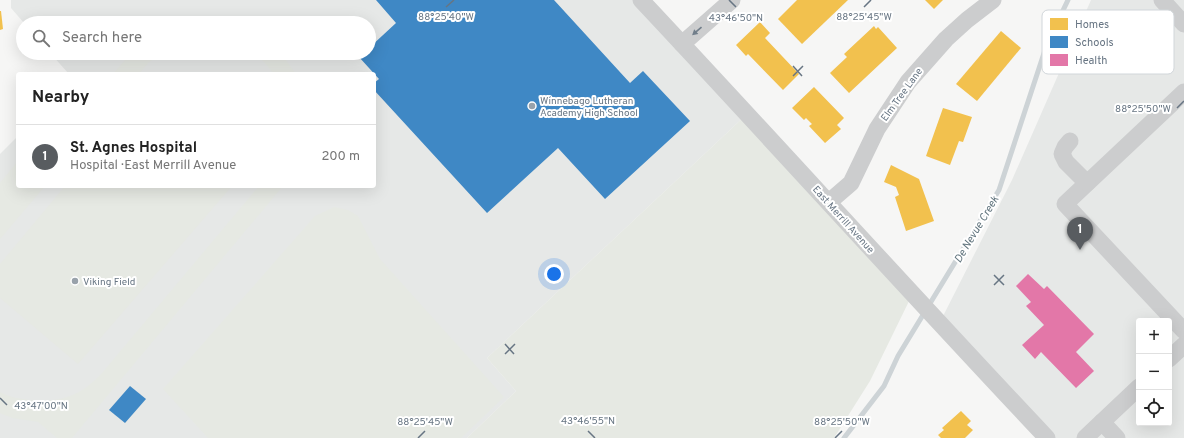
<!DOCTYPE html>
<html lang="en">
<head>
<meta charset="utf-8">
<style>
	body { margin:0; font-family:Overpass,sans-serif; background:#f2f2f2; color:#222 }
	.controls { position:absolute; right:12px; bottom:12px; display:grid; overflow:hidden; border-radius:4px; box-shadow:0 4px 16px #0002 }
	.controls button { width:36px; height:36px; display:grid; place-items:center; padding:0; border:0; border-bottom:1px solid #e0e0e0; background:#fff; color:#222; font:20px sans-serif }
	.you { position:absolute; left:554px; top:274px; width:14px; height:14px; margin:-10px; border:3px solid #fff; border-radius:50%; background:#1a73e8; box-shadow:0 0 0 6px #1a73e833 }
	.badge { display:grid; place-items:center; width:26px; height:26px; border-radius:50%; background:#585c60; color:#fff; font-size:13px; font-weight:700 }
	.pin { position:absolute; translate:-50% -33px; filter:drop-shadow(0 1px 2px #0008) }
	.pin::after { content:''; position:absolute; top:21px; width:14px; height:12px; background:inherit; clip-path:polygon(0 0,100% 0,50% 100%) }
	.list { margin:0; padding:0; list-style:none }
	h2 { display:flex; justify-content:space-between; align-items:center; height:52px; margin:0; padding:0 16px; font-size:17px }
	h2 small { font-size:13px; font-weight:400; color:#767676 }
	.list li { display:grid; grid-template-columns:26px 1fr auto; gap:12px; align-items:center; box-sizing:border-box; height:64px; padding:0 16px; border-top:1px solid #e0e0e0 }
	.list b { display:block; font-size:15px; white-space:nowrap }
	.list p { margin:0; font-size:13px; white-space:nowrap; color:#767676 }
	.list em { font-size:13px; font-style:normal; color:#767676 }
	.icon { flex:none; width:22px; height:22px; fill:none; stroke:currentColor; stroke-width:2; stroke-linecap:round; stroke-linejoin:round }
	.map { position:relative; flex:none; width:1184px; height:438px; overflow:hidden }
	.search { position:absolute; background:#fff; box-shadow:0 4px 16px #0002; left:16px; top:16px; width:360px; height:44px; display:flex; align-items:center; gap:10px; box-sizing:border-box; padding:0 14px; border-radius:22px; color:#767676; font-size:15px }
	.panel { position:absolute; background:#fff; box-shadow:0 4px 16px #0002; left:16px; top:72px; width:360px; height:116px; border-radius:4px }
	.map>svg:first-child { display:block }
	.built { fill:#e6e8e7; fill-rule:evenodd }
	.green { fill:#e6e9e3 }
	.homes { fill:#f2c14e }
	.schools { fill:#3f88c5 }
	.health { fill:#e377a8 }
	.lines { fill:none; stroke-linecap:round; stroke-linejoin:round }
	.stream { stroke:#cdd3d6; stroke-width:5 }
	.minor { stroke:#cccdce; stroke-width:17 }
	.oneway { fill:#717e8a }
	.ticks { fill:none; stroke:#677583; stroke-width:1.5 }
	.poi-dot { fill:#99a2ab; stroke:#fff; stroke-width:1.5 }
	.labels { text-anchor:middle; stroke-width:4; stroke-linejoin:round; paint-order:stroke }
	.street-label { font-size:10px; fill:#677583; stroke:#fff }
	.poi-label { font-size:10px; fill:#677583; stroke:#fff; text-anchor:start }
	.water-label { font-size:11px; font-style:italic; fill:#63767f; stroke:#fff }
	.key { fill:#fff; stroke:#d1d6da; stroke-width:1 }
	.key-label { font-size:11px; fill:#677583 }
	.ticks-label { font-size:10px; text-anchor:middle; fill:#677583; stroke:#fff; stroke-width:4; stroke-linejoin:round; paint-order:stroke }
</style>
</head>
<body>
<div class="map">
<svg width="1184" height="438" viewBox="0 0 1184 438">
	<rect width="100%" height="100%" fill="#f6f6f5"/>
	<g class="built">
		<polygon points="11,0 641,0 747,114 487,358 516,391 467,438 0,438 0,154 18,136 18,186 374,186 374,74 69,74 50,53 369,53 369,23 24,23 11,8"/>
		<path d="M 1091,0 L 1184,0 L 1184,438 L 1047,438 L 939,324 L 1012,180 ZM 1139,321 L 1169,321 L 1169,423 L 1139,423 Z"/>
	</g>
	<g class="green">
		<polygon points="195,20 220,20 234,23 179,23"/>
		<polygon points="131,53 161,53 148,63 139,74 113,74"/>
		<polygon points="253,53 281,53 296,74 274,74 265,63"/>
		<polygon points="747,114 912,295 870,381 834,438 467,438 516,391 487,358"/>
		<polygon points="18,161 18,186 45,186 0,239 0,183"/>
		<polygon points="65,186 232,186 78,364 0,298 0,264"/>
		<path d="M 259,186 L 283,186 L 72,438 L 57,438 L 38,422 L 12,418 L 0,413 L 0,392 C 9,397 19,399 30,400 C 60,403 81,396 102,373 Z"/>
		<polygon points="334,207 348,210 358,216 380,259 504,397 461,438 208,438 163,389 315,216"/>
	</g>
	<g class="homes">
		<polygon points="797,0 848,0 802,44 778,19"/>
		<polygon points="925,0 943,0 934,9"/>
		<polygon points="0,11 1,11 3,29 0,30"/>
		<polygon points="760,22 770,33 765,38 799,74 783,90 748,54 746,56 736,45"/>
		<polygon points="874,26 876,29 878,27 897,48 849,93 830,73 847,57 844,54"/>
		<polygon points="1001,31 1021,48 977,101 956,84"/>
		<polygon points="814,87 844,118 837,125 841,129 825,143 809,126 812,124 806,118 804,120 792,108"/>
		<polygon points="943,108 972,117 963,142 959,141 950,165 926,156"/>
		<polygon points="891,165 919,179 934,221 906,231 895,197 899,195 896,187 884,182"/>
		<polygon points="961,411 971,421 967,425 973,430 965,438 941,438 938,435 944,430 942,428"/>
	</g>
	<g class="schools">
		<polygon points="376,0 554,0 630,83 643,71 690,121 605,199 558,148 487,213 374,90 374,83 379,79 359,57 363,53 369,53 369,48 396,23"/>
		<polygon points="130,386 146,399 125,423 109,410"/>
	</g>
	<polygon class="health" points="1028,274 1044,289 1047,286 1094,334 1076,352 1094,371 1076,388 1041,352 1035,359 1022,345 1044,325 1026,306 1031,302 1016,286"/>
	<g class="lines">
		<polyline class="stream" points="844,438 884,386 898,356 999,190 1047,44 1068,0"/>
		<g class="minor">
			<path d="M 641,0 C 777,145 910,293 1047,438"/>
			<polyline points="1162,0 1184,24"/>
			<polyline points="682,44 732,0"/>
			<polyline points="1184,92 1065,204 1184,331"/>
			<polyline points="1070,141 1065,147 1062,154 1066,162 1087,183"/>
			<polyline points="829,202 851,183 877,129 908,82 946,39 967,20 993,0"/>
			<polyline points="1169,359 1184,345"/>
			<polyline points="1102,422 1117,438"/>
			<polyline points="1085,438 1139,387"/>
		</g>
	</g>
	<defs><path id="oneway-solid" d="M-6-.8H1V-3.2L6.5 0L1 3.2V.8H-6Z"/></defs>
	<use class="oneway" href="#oneway-solid" transform="translate(697 31) rotate(139)"/>
	<path class="ticks" d="M 729,0 L 736,7M 446,7 L 454,0M 864,7 L 871,0M 793,66 L 802,76M 793,76 L 803,66M 1177,108 L 1184,101M 994,275 L 1004,285M 994,285 L 1004,275M 505,344 L 514,354M 505,354 L 515,344M 0,398 L 7,405M 588,431 L 595,438M 418,438 L 425,431M 835,438 L 842,431"/>
	<g class="poi-dot">
		<circle cx="532" cy="106" r="4"/>
		<circle cx="75" cy="281" r="4"/>
	</g>
	<g class="labels">
		<g class="street-label">
			<text transform="translate(901 94) rotate(-54)" y="4">Elm Tree Lane</text>
			<text transform="translate(844 219) rotate(48)" y="4">East Merrill Avenue</text>
		</g>
		<g class="poi-label">
			<text x="540" y="104">Winnebago Lutheran<tspan x="540" dy="12">Academy High School</tspan></text>
			<text x="83" y="285">Viking Field</text>
		</g>
		<g class="water-label">
			<text transform="translate(976 229) rotate(-59)" y="4">De Nevue Creek</text>
		</g>
	</g>
	<rect x="1042" y="10" width="132" height="64" rx="6" class="key"/>
	<rect x="1050" y="18" width="18" height="12" fill="#f2c14e"/>
	<rect x="1050" y="36" width="18" height="12" fill="#3f88c5"/>
	<rect x="1050" y="54" width="18" height="12" fill="#e377a8"/>
	<g class="key-label">
		<text x="1075" y="28">Homes</text>
		<text x="1075" y="46">Schools</text>
		<text x="1075" y="64">Health</text>
	</g>
	<g class="ticks-label">
		<text x="446" y="20">88°25'40"W</text>
		<text x="864" y="20">88°25'45"W</text>
		<text x="736" y="21">43°46'50"N</text>
		<text x="1143" y="112">88°25'50"W</text>
		<text x="41" y="409">43°47'00"N</text>
		<text x="588" y="424">43°46'55"N</text>
		<text x="425" y="425">88°25'45"W</text>
		<text x="842" y="425">88°25'50"W</text>
	</g>
</svg>
<div class="controls">
<button>+</button>
<button>−</button>
<button><svg class="icon" aria-label="locate" viewBox="0 0 24 24"><circle cx="12" cy="12" r="6"/><path d="M12 2v4M12 18v4M2 12h4M18 12h4"/></svg></button>
</div>
<div class="you"></div>
<div class="pin badge" style="left:1080px;top:250px">1</div>
<div class="search"><svg class="icon" aria-label="search" viewBox="0 0 24 24"><circle cx="10" cy="10" r="6"/><path d="M15 15l6 6"/></svg>Search here</div>
<section class="panel">
<h2>Nearby<small></small></h2>
<ul class="list">
<li><span class="badge">1</span><div><b>St. Agnes Hospital</b><p>Hospital · East Merrill Avenue</p></div><em>200 m</em></li>
</ul>
</section>
</div>
</body>
</html>
